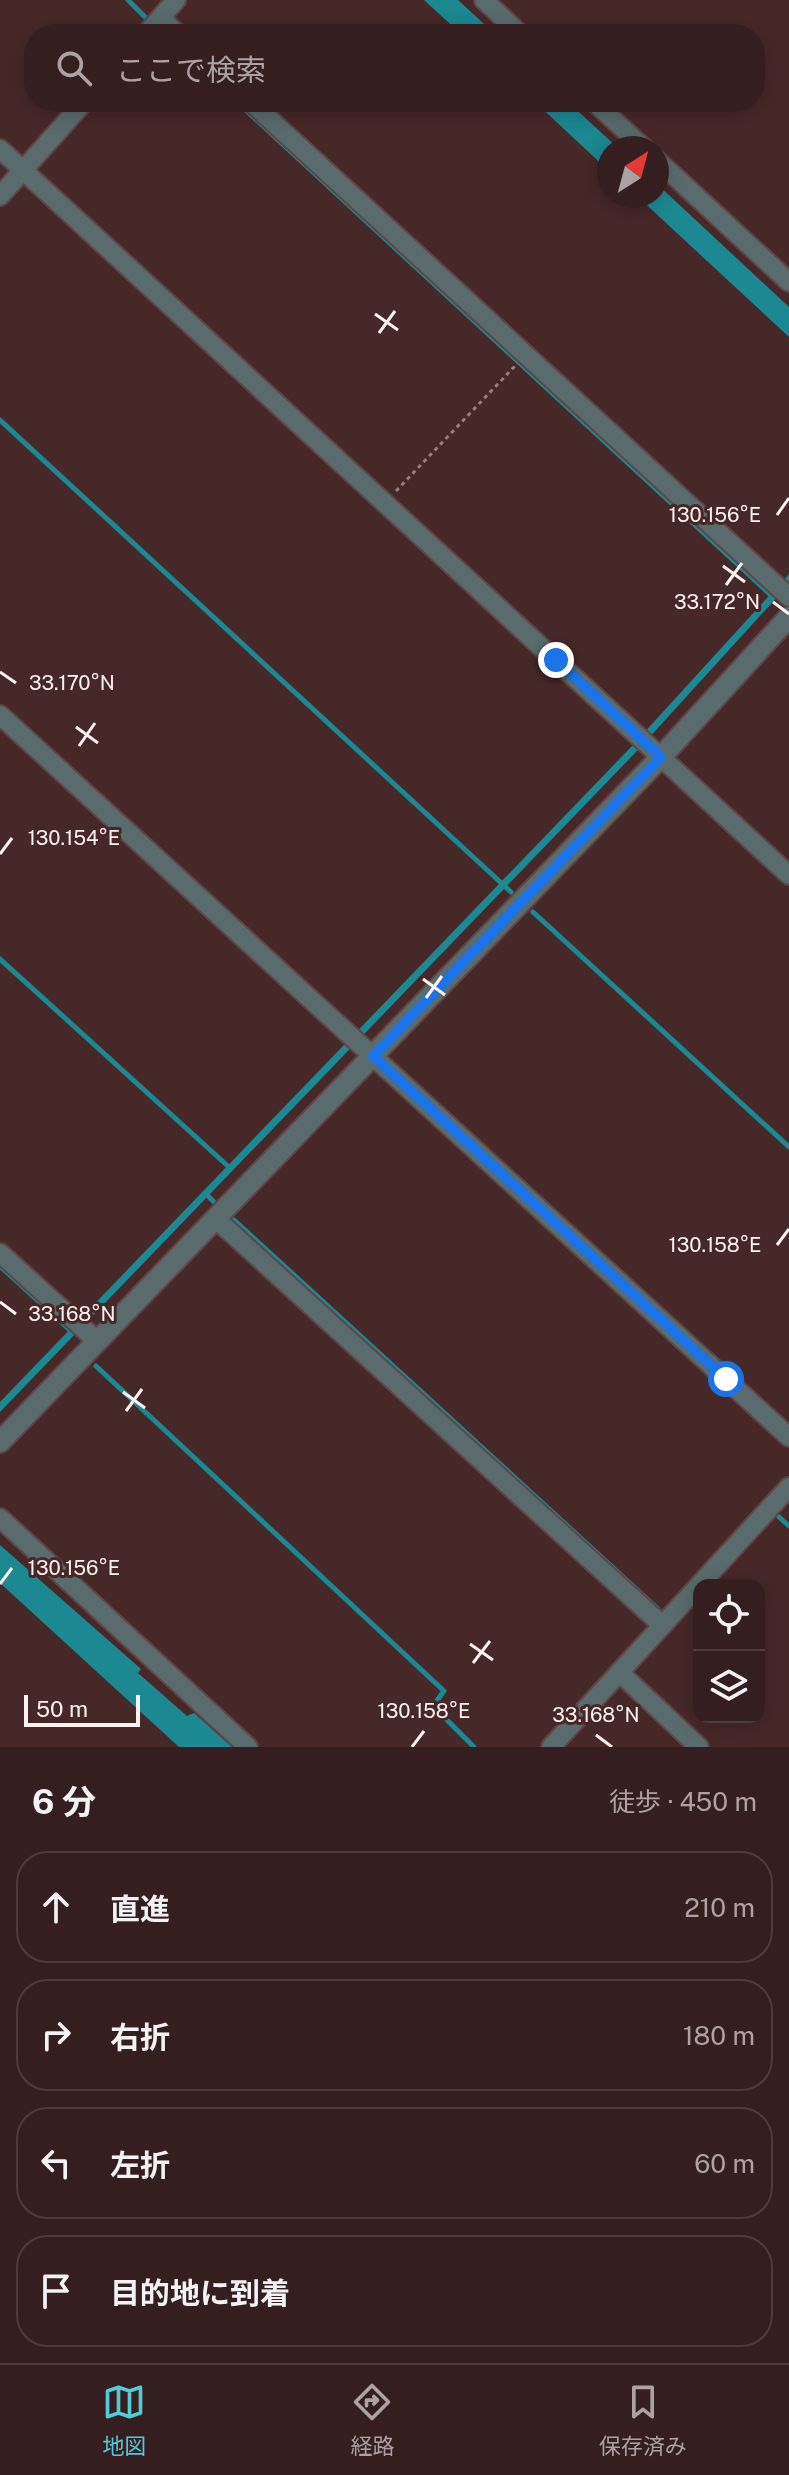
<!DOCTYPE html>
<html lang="ja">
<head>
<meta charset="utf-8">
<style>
	body { margin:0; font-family:"Public Sans","Noto Sans JP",sans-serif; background:#402b2c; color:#f1f3f6 }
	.controls { position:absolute; right:24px; bottom:24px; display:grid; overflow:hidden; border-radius:16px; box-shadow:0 4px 20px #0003 }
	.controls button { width:72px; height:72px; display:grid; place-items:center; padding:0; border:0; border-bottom:2px solid #4f3c3d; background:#351e1f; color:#f1f3f6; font:40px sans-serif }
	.compass { position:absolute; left:597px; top:136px; width:72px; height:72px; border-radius:50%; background:#351e1f; box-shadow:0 4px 20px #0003; rotate:36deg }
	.scale { position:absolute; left:24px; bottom:20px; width:116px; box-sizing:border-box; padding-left:8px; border:4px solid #fef1f0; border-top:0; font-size:22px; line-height:28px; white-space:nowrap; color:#fef1f0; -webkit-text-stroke:6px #472829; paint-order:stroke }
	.stop { position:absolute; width:24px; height:24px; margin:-18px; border:6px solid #1a73e8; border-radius:50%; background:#fff }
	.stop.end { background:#1a73e8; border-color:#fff; box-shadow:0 2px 8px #0008 }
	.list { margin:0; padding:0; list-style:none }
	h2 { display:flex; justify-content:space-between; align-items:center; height:104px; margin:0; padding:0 32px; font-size:34px }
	h2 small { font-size:26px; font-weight:400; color:#aaa2a4 }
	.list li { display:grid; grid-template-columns:52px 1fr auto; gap:24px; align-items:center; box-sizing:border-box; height:112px; margin:0 16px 16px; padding:0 16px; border:2px solid #4f3c3d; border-radius:32px }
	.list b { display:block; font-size:30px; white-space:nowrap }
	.list em { font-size:26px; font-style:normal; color:#aaa2a4 }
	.icon { flex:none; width:44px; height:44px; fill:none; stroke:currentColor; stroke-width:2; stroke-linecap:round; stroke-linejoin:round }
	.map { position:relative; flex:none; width:789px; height:1747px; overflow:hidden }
	.search { position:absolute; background:#351e1f; box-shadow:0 4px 20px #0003; left:24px; right:24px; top:24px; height:88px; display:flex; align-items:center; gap:20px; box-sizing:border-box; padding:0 28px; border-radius:32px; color:#aaa2a4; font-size:30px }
	.sheet { height:616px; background:#351e1f }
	nav { display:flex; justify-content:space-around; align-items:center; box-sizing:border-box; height:112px; border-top:2px solid #4f3c3d; background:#351e1f; font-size:22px; color:#aaa2a4 }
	nav a { display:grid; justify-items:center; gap:4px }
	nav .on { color:#52cbd7 }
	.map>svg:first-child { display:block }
	.water { fill:#1b8892 }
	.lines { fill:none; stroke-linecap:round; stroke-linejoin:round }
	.stream { stroke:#1b8892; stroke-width:5 }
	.minor-casing { stroke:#614445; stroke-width:22 }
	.tertiary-casing { stroke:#614445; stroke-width:24 }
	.path { stroke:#957e7e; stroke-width:3; stroke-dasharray:4 4; stroke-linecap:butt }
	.minor { stroke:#596b6d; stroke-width:18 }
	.tertiary { stroke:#596b6d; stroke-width:20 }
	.route { stroke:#1a73e8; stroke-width:10 }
	.ticks { fill:none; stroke:#fef1f0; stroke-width:3 }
	.ticks-label { font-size:20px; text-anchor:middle; fill:#fef1f0; stroke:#472829; stroke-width:6; stroke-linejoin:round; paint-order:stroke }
</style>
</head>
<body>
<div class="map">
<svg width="789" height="1747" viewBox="0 0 789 1747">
	<rect width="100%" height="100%" fill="#472829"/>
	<g class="water">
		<polygon points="424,0 458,0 495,34 461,34"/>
		<polygon points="535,102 568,102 618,148 609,148 609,171"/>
		<polygon points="657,184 789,307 789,337 637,196 657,196"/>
		<polygon points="789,574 789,584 636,752 0,1412 0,1402 631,747"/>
		<polygon points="0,1545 141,1669 138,1673 187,1716 194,1713 232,1747 179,1747 0,1583"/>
	</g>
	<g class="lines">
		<g class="stream">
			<polyline points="128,0 146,18"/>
			<polyline points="160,32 163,34"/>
			<polyline points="237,102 773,597"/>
			<polyline points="0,420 511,892"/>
			<polyline points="533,912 789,1147"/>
			<polyline points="0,959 230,1168"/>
			<polyline points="205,1193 214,1202"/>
			<polyline points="234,1220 658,1609"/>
			<polyline points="0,1266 72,1332"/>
			<polyline points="96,1366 444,1691 433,1706 474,1747"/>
			<polyline points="779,1517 789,1526"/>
		</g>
		<defs>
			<g id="minor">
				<polyline points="484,0 520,34"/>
				<polyline points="161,18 178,34"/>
				<polyline points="146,34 176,0"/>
				<polyline points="251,102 789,597"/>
				<polyline points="594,102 644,148"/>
				<polyline points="0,149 789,875"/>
				<polyline points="657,160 789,282"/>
				<polyline points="0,196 84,102"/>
				<polyline points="0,715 789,1437"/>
				<polyline points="216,1219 661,1624"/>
				<polyline points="0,1253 97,1341"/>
				<polyline points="0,1518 248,1747"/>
				<polyline points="620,1673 699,1747"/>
				<polyline points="551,1747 789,1487"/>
			</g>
			<polyline id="tertiary" points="0,1442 661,757 789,617"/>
		</defs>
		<use href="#minor" class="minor-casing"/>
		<use href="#tertiary" class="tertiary-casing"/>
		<polyline class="path" points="396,491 515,366"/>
		<use href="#minor" class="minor"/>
		<use href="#tertiary" class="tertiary"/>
	</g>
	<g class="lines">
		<polyline class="route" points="556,660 661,757 373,1056 726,1379"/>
	</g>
	<path class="ticks" d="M 375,314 L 398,330M 379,333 L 395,311M 777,515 L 789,498M 723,566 L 745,582M 726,585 L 742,563M 773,602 L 789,614M 0,672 L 16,683M 76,727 L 98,743M 79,746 L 95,723M 0,854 L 12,838M 423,979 L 445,995M 426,998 L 442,976M 777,1245 L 789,1229M 0,1302 L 16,1314M 123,1392 L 145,1408M 126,1411 L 142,1389M 0,1584 L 12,1568M 470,1644 L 493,1660M 473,1663 L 490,1641M 596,1735 L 612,1747M 412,1747 L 424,1731"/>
	<g class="ticks-label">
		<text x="715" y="522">130.156°E</text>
		<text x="717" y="609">33.172°N</text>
		<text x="72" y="690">33.170°N</text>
		<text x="74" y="845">130.154°E</text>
		<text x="715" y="1252">130.158°E</text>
		<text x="72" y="1321">33.168°N</text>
		<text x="74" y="1575">130.156°E</text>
		<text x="424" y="1718">130.158°E</text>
		<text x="596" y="1722">33.168°N</text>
	</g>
</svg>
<div class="controls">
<button><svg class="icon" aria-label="locate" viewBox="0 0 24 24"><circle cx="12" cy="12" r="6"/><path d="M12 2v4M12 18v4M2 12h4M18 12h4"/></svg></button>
<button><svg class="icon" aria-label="layers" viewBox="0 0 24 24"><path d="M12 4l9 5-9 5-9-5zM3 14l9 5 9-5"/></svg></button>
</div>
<svg class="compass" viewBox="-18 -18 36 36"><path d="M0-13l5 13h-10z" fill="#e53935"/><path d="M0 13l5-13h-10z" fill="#aaa2a4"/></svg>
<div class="scale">50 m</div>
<div class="stop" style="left:726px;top:1379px"></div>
<div class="stop end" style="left:556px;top:660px"></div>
<div class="search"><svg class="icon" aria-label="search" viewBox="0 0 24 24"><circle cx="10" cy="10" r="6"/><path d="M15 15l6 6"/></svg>ここで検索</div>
</div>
<section class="sheet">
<h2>6 分<small>徒歩 · 450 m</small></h2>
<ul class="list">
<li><svg class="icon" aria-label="ahead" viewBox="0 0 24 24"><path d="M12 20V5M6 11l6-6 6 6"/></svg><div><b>直進</b></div><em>210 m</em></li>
<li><svg class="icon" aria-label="right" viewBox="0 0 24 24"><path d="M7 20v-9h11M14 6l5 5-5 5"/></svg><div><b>右折</b></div><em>180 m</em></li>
<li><svg class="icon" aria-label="left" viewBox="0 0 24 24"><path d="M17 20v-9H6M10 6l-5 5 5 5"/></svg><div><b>左折</b></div><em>60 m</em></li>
<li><svg class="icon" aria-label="arrive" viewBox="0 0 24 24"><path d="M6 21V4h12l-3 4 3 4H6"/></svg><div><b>目的地に到着</b></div></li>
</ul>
</section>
<nav>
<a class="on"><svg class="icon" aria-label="map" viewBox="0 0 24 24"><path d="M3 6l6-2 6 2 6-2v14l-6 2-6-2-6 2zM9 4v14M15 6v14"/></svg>地図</a>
<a><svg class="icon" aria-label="directions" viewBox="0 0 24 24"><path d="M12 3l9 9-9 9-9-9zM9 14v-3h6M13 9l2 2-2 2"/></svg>経路</a>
<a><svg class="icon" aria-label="saved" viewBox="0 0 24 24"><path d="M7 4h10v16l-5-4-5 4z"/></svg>保存済み</a>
</nav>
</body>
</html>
